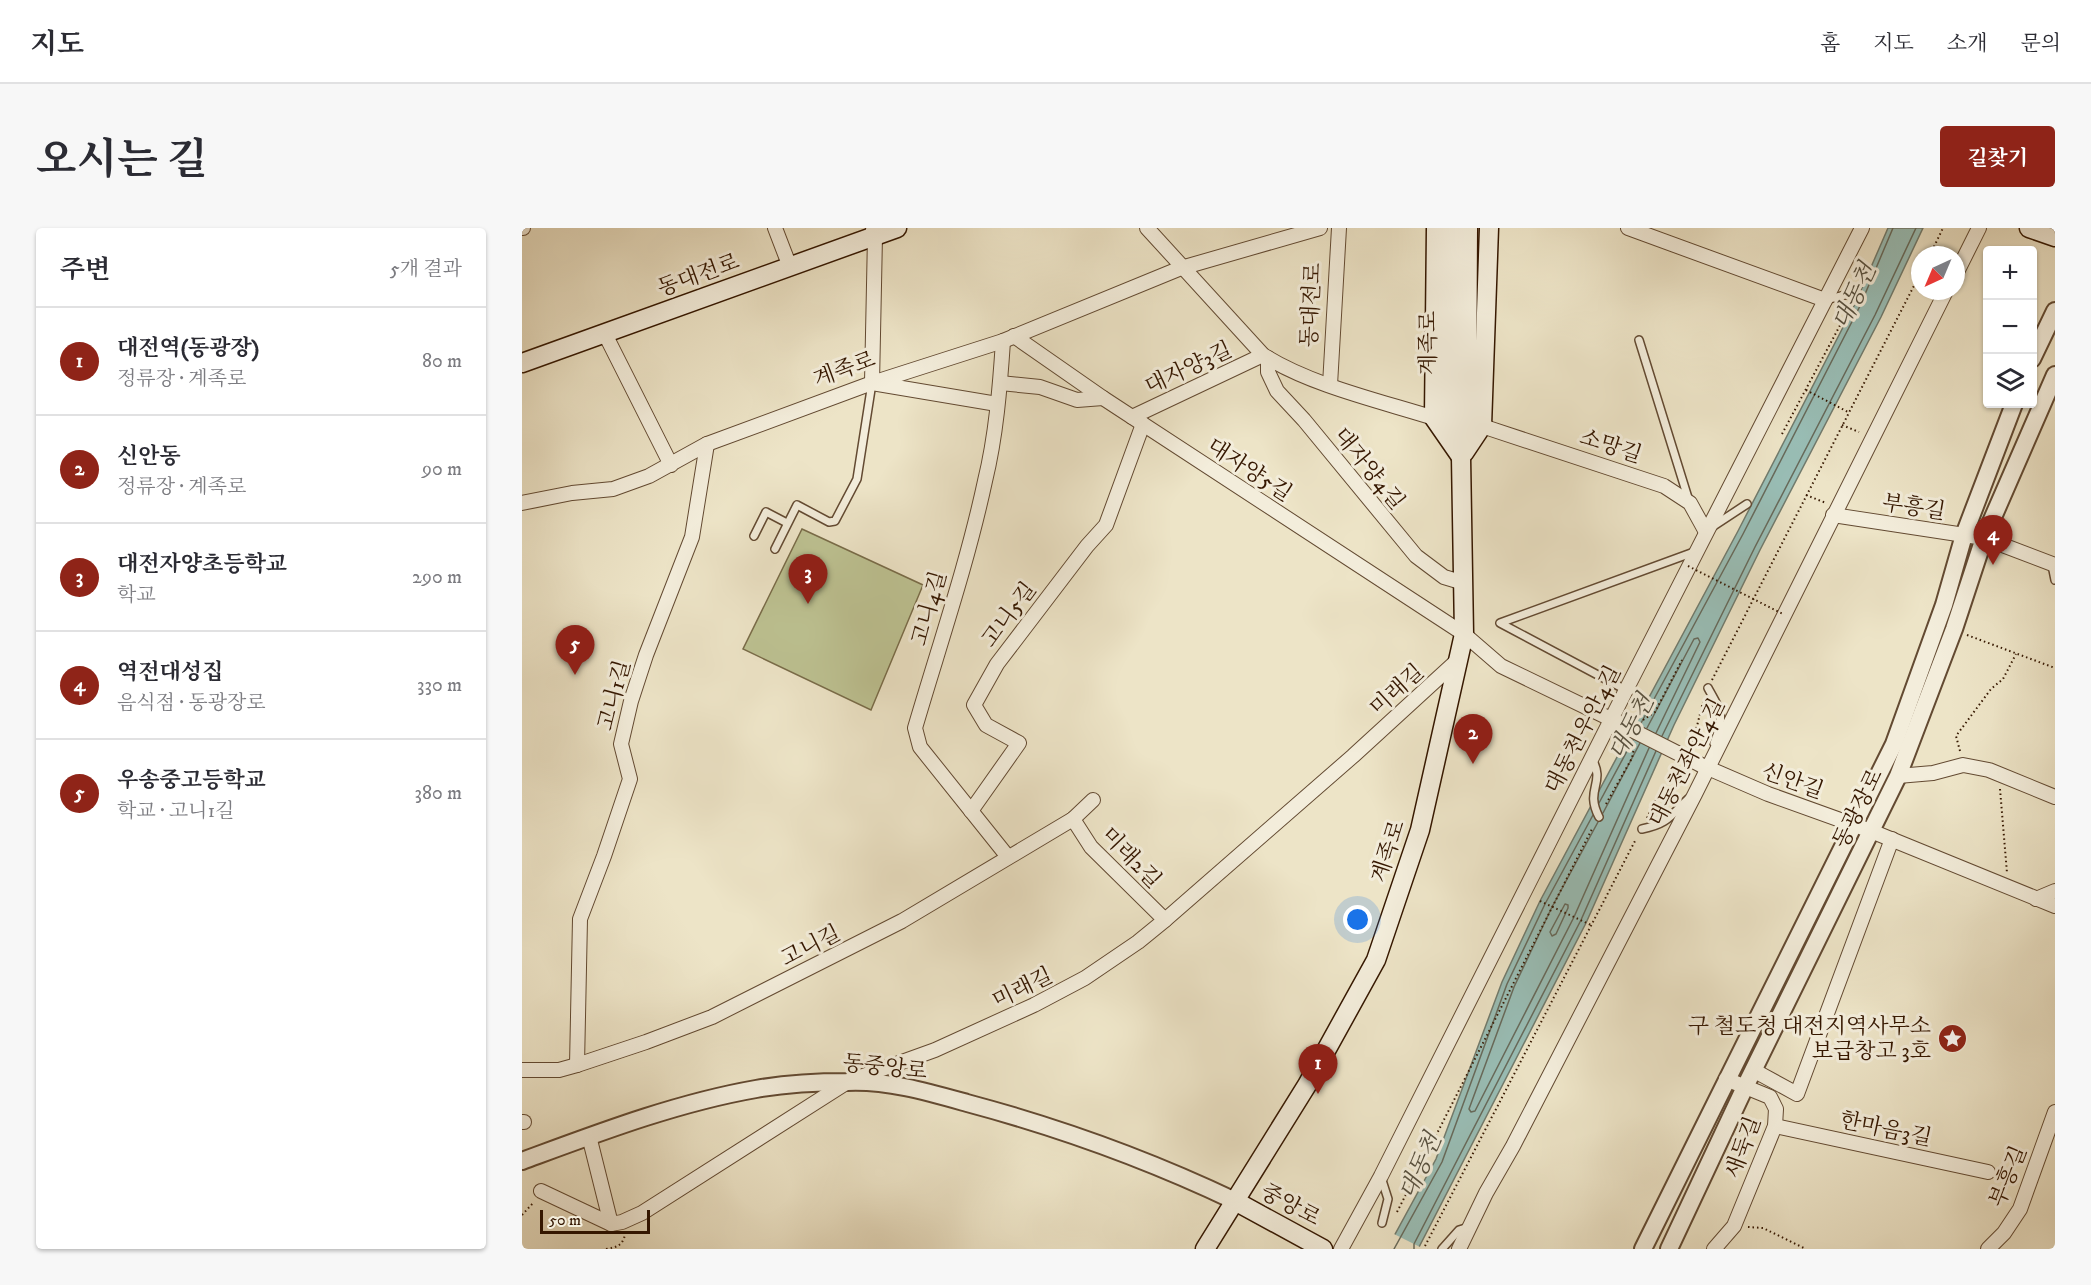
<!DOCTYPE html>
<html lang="ko">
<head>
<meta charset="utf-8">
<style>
	body { margin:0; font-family:"IM FELL DW Pica","Noto Serif KR",serif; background:#f7f7f7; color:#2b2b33 }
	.controls { position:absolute; right:18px; top:18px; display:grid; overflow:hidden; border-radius:6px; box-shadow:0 2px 4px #0004 }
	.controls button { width:54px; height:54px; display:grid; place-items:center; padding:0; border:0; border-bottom:2px solid #e1e1e2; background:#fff; color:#2b2b33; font:30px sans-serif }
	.compass { position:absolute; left:1389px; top:18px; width:54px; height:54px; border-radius:50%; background:#fff; box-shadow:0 2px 4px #0004; rotate:224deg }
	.scale { position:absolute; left:18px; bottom:15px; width:110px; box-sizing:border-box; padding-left:6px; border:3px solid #351700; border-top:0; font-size:16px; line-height:21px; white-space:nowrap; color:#351700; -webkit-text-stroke:4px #f3eddb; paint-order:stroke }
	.you { position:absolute; left:836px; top:692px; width:21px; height:21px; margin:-15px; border:4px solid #fff; border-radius:50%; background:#1a73e8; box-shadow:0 0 0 9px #1a73e833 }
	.badge { display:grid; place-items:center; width:39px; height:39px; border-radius:50%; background:#8f2418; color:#fff; font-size:20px; font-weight:700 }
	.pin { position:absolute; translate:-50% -50px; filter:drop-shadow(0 2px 3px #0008) }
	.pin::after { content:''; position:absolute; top:32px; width:21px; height:18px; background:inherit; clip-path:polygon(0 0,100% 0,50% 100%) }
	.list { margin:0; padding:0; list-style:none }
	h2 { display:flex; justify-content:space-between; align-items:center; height:78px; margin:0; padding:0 24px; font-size:26px }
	h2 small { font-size:20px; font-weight:400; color:#7c7c81 }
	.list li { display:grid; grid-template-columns:39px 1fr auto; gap:18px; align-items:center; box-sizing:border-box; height:108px; padding:0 24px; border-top:2px solid #e1e1e2 }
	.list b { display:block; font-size:22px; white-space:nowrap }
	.list p { margin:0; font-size:20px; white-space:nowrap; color:#7c7c81 }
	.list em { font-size:20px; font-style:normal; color:#7c7c81 }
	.icon { flex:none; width:33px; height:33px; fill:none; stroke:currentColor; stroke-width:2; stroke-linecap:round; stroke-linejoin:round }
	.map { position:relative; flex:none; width:1533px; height:1021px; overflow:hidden; border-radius:6px }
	header { display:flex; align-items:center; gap:36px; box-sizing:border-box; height:84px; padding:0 30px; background:#fff; border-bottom:2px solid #e1e1e2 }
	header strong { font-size:28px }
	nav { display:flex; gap:33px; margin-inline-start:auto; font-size:21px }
	.intro { display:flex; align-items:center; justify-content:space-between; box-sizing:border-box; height:144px; padding:0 36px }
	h1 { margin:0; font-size:42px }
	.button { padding:15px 27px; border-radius:6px; background:#8f2418; color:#fff; font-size:21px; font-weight:700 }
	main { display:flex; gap:36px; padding:0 36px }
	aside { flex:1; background:#fff; border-radius:6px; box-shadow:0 2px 4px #0004 }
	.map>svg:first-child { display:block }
	.green { fill:#bdc292; stroke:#796c49; stroke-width:1.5 }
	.water { fill:#99beb6; stroke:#717b6d; stroke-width:1.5 }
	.pier { fill:#ede4c7 }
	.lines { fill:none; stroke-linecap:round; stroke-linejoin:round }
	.shore { stroke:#676a5b; stroke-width:1.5 }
	.service-casing { stroke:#634a32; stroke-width:10 }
	.minor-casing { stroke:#634a32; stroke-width:16 }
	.tertiary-casing { stroke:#634a32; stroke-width:20 }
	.secondary-casing { stroke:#351700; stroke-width:21 }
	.path { stroke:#351700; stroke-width:2; stroke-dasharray:1.5 3; stroke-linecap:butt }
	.service { stroke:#f3eddb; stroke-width:7 }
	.minor { stroke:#f3eddb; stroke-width:14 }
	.tertiary { stroke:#f3eddb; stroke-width:16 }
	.secondary { stroke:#f3eddb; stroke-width:18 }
	.minor-bridge-casing { stroke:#634a32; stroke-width:16; stroke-linecap:butt }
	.path-bridge { stroke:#351700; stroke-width:2; stroke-dasharray:1.5 3; stroke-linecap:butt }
	.minor-bridge { stroke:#f3eddb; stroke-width:14 }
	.labels { text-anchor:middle; stroke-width:6; stroke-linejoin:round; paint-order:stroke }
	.street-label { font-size:22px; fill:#351700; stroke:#f3eddb }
	.poi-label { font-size:22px; fill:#351700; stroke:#f3eddb; text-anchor:end }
	.water-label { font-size:24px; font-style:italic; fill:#585140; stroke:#f3eddb }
</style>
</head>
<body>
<header>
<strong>지도</strong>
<nav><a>홈</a><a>지도</a><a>소개</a><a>문의</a></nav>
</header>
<div class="intro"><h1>오시는 길</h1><a class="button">길찾기</a></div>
<main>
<aside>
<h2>주변<small>5개 결과</small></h2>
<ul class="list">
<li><span class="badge">1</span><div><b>대전역(동광장)</b><p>정류장 · 계족로</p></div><em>80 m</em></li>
<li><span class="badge">2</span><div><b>신안동</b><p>정류장 · 계족로</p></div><em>90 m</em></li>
<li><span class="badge">3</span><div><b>대전자양초등학교</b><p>학교</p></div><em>290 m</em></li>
<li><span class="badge">4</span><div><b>역전대성집</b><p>음식점 · 동광장로</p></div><em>330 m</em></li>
<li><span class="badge">5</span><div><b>우송중고등학교</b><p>학교 · 고니1길</p></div><em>380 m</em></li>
</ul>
</aside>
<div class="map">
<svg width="1533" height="1021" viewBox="0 0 1533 1021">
	<rect width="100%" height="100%" fill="#ede4c7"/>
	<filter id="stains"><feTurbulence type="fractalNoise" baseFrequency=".00333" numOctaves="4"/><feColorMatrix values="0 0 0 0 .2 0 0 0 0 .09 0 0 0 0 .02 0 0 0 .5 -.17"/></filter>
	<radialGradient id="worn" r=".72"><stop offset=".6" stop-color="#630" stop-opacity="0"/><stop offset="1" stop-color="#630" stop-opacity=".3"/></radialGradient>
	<polygon class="green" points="280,301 401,357 349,482 221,421"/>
	<polygon class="water" points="1366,0 1401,0 1359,89 1238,322 1152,497 1064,695 896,1021 865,1021 914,931 980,754 1018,673 1216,303 1333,76"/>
	<polygon class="pier" points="870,1005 900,1020 900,1021 862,1021"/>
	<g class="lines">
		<g class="shore">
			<polyline points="1118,497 1221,306 1338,78 1371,0"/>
			<polyline points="1125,500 1172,411 1176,410 1178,414 1134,505"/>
			<polyline points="1140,508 1233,319 1353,87 1394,0"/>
			<polyline points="1077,575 1111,512"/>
			<polyline points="1081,585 1118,515"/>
			<polyline points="1076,594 1030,679 992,759 947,881 949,884 953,883 1052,689 1127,520"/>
			<polygon points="1043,676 1046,677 1046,680 1034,706 1030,708 1028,704"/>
			<polyline points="872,1021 920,934 985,756 1023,676 1071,587"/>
			<polyline points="892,1021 892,1016 1059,692 1134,523"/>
		</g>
		<defs>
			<g id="service">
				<polyline points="1303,72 1335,64"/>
				<polyline points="1117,112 1167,273"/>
				<polyline points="1190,299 1225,276"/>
				<polyline points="232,308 244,284 265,295"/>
				<polyline points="253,321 275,277 307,294 313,293 335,251 350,155"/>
				<polyline points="1530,337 1533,352"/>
				<path d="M 1186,460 C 1200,485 1203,488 1192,515"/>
				<polyline points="1104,462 978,395 1172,324"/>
				<path d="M 1069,529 C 1085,556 1062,560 1077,589"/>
				<path d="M 1120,601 C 1146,596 1148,588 1166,571"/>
				<polyline points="859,949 866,971 860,995"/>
				<polyline points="920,1021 937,1002 947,999"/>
			</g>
			<g id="minor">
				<polyline points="0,0 1,0"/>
				<polyline points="253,0 268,39"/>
				<path d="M 625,0 L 741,127 C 788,157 858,173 912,190"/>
				<polyline points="1106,0 1303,72"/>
				<polyline points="351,2 353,8 350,155 475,176"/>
				<polyline points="1434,46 1457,0"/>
				<polyline points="83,106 149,237"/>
				<polyline points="492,108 581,170 942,406 979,438 1097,495"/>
				<path d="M 481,113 C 478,159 474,208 463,253 C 445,337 417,418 393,500 L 398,519 L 486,629"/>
				<polyline points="746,130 746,144 755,163 782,192 894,328 922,349 942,355"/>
				<polyline points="478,155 518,159 555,172 581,170"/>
				<polyline points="808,157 817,0"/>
				<polyline points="610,189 741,127"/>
				<polyline points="960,198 1142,258 1168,275 1184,304"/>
				<polyline points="0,275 50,265 91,261 127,248 185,216 350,155 481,113 659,40 798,0"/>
				<polyline points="1311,287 1462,310 1533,337"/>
				<polyline points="1179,537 1246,566 1349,603 1533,678"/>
				<polyline points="1376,548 1411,545 1441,537 1467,542 1533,569"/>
				<polyline points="449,583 497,515 464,497 452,477 475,436 565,318 584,297 621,196"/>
				<polyline points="551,591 569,619 643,692"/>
				<polyline points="1514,671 1533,663"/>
				<polyline points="55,837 58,691 82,628 108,551 99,516 109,473 124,427 170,309 185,216"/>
				<polyline points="0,842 37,842 55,837 124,814 190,789 380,693 551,591 571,572"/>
				<polyline points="1231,842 1275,866 1370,611"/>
				<polyline points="0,894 2,894"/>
				<polyline points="1253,898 1466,944"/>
				<polyline points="67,908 89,996"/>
				<polyline points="19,963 89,996 100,994 120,985 327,853 413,822 512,777 563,750 616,714 643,692 831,528 937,431"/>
				<polyline points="819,1021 859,948 1104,462 1340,0"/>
				<polyline points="937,1021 964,965 991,918 1173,566 1424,63"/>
				<polyline points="1192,1021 1212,998 1253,898 1254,881 1248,869 1204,851"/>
				<polyline points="1466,1021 1482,1005 1498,981 1533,884"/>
			</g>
			<g id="tertiary">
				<polyline points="1510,131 1533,83"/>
				<path d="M 0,933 C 76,905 154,875 234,861 C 262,856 296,854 325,854 C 365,852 406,864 445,875 C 535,899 629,933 713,973"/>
				<polyline points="1121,1021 1372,516 1422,377 1442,307 1492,176"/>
				<polyline points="1147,1021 1223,859 1376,548 1432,401 1462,310 1533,147"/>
			</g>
			<g id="secondary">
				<polyline points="914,0 912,190 939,229"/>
				<polyline points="928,0 929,183 936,215"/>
				<polyline points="1507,0 1533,9"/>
				<polyline points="0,135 375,0"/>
				<polyline points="942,225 960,198 967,0"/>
				<polyline points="713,973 801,1021"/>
				<polyline points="683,1021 785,857 854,732 898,602 942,406 939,229 945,185 946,0"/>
			</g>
		</defs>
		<use href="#service" class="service-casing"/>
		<use href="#minor" class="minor-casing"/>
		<use href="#tertiary" class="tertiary-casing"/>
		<use href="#secondary" class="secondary-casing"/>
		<g class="path">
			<polyline points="1408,27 1421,0"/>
			<polyline points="1284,162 1326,184"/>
			<polyline points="1320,197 1337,204"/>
			<polyline points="1260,206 1323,88"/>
			<polyline points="1284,267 1304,275"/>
			<polyline points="1445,407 1533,440"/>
			<polyline points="1190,452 1398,46"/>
			<polyline points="1121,492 1133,484 1160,432"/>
			<polyline points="1170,518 1181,474"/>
			<polyline points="1438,523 1434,508 1469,461 1481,451 1494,426"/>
			<polyline points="1478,561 1485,645"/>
			<polyline points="1084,576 1110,530 1112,520"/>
			<polyline points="1125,590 1137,565 1157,543"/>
			<polyline points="1018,673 1069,697"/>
			<polyline points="875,984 1071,599"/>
			<polyline points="0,987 12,974"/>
			<polyline points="1226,999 1241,1000 1284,1021"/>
			<polyline points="903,1018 1114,611"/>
			<path d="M 84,1021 C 95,1019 100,1018 103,1007"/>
		</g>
		<use href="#service" class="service"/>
		<use href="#minor" class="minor"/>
		<use href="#tertiary" class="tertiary"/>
		<use href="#secondary" class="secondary"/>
		<defs>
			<polyline id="minor-bridge" points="1098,496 1179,537"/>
		</defs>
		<use href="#minor-bridge" class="minor-bridge-casing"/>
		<polyline class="path-bridge" points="1166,338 1261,386"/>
		<use href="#minor-bridge" class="minor-bridge"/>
	</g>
	<defs>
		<symbol id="sight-disc" viewBox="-11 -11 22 22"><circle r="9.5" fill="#8f2418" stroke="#f3eddb"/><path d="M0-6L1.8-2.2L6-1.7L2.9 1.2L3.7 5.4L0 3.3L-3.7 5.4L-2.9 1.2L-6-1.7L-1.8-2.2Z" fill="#fff"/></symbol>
	</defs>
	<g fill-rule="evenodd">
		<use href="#sight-disc" x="1414" y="794" width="33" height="33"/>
	</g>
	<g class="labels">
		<g class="street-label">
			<text transform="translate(176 46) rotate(-20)" y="8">동대전로</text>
			<text transform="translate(788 77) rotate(-87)" y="8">동대전로</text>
			<text transform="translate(905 115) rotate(-90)" y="8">계족로</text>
			<text transform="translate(666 139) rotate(-25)" y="8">대자양3길</text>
			<text transform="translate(322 140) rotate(-20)" y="8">계족로</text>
			<text transform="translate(1089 217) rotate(18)" y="8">소망길</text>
			<text transform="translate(848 240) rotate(51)" y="8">대자양4길</text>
			<text transform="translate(728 241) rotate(33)" y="8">대자양5길</text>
			<text transform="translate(1392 278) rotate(9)" y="8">부흥길</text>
			<text transform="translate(406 380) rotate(-74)" y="8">고니4길</text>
			<text transform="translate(486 386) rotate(-53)" y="8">고니5길</text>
			<text transform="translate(874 461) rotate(-42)" y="8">미래길</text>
			<text transform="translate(91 467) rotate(-75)" y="8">고니1길</text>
			<text transform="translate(1060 501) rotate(-63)" y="8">대동천우안4길</text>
			<text transform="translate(1164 534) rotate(-63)" y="8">대동천좌안4길</text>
			<text transform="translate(1271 552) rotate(20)" y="8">신안길</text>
			<text transform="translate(1335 580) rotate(-64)" y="8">동광장로</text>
			<text transform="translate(865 623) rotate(-72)" y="8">계족로</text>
			<text transform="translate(610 629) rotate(46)" y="8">미래2길</text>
			<text transform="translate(288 717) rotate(-27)" y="8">고니길</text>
			<text transform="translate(500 759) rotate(-26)" y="8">미래길</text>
			<text transform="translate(363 838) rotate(6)" y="8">동중앙로</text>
			<text transform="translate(1364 900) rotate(12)" y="8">한마음3길</text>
			<text transform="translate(1220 919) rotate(-70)" y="8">새둑길</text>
			<text transform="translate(1485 948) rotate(-68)" y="8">부흥길</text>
			<text transform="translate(769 976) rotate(28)" y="8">중앙로</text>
		</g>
		<g class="poi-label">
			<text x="1409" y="805">구 철도청 대전지역사무소<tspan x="1409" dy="25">보급창고 3호</tspan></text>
		</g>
		<g class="water-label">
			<text transform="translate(1332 68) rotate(-65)" y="8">대동천</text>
			<text transform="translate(1109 499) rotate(-63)" y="8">대동천</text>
			<text transform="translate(898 938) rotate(-66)" y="8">대동천</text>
		</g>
	</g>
	<rect width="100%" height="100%" filter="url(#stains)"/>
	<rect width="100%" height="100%" fill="url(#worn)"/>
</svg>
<div class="controls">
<button>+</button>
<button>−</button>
<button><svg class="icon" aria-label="layers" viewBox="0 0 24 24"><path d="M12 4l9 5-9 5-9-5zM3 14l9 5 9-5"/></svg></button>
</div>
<svg class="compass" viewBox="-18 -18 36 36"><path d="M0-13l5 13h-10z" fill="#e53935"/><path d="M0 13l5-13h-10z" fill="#7c7c81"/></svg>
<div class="scale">50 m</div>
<div class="you"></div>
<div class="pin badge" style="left:796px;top:866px">1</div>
<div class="pin badge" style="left:951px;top:536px">2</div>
<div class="pin badge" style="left:286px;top:376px">3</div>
<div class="pin badge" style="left:1471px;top:337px">4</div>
<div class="pin badge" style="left:53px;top:447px">5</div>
</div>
</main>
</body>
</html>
